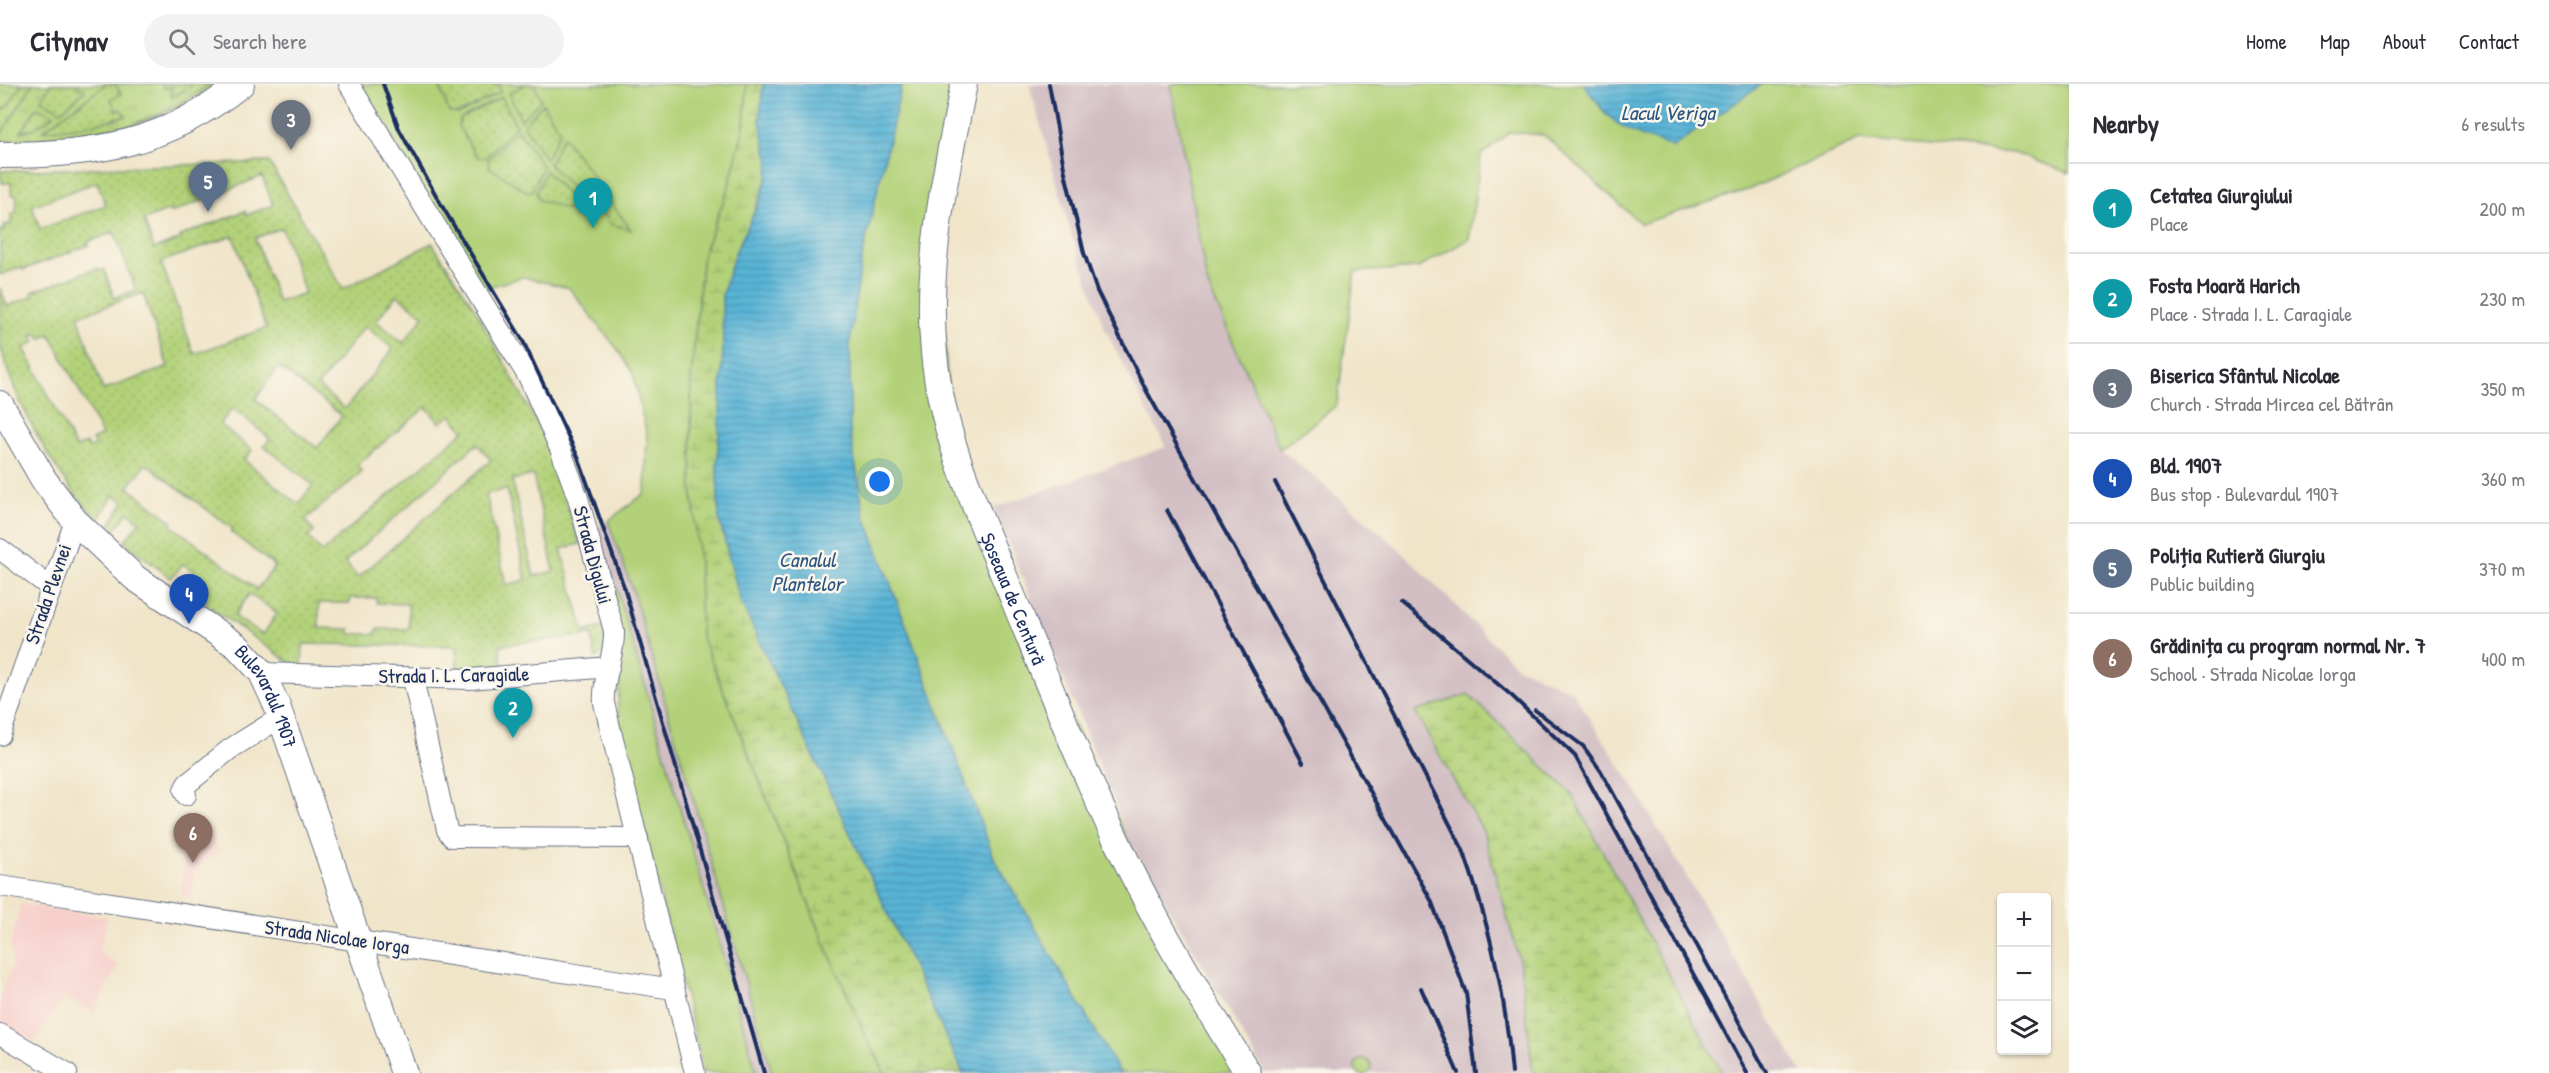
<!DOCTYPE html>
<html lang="en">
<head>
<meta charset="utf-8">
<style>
	body { margin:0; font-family:"Patrick Hand",sans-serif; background:#f2f2f3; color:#2b2b33 }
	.controls { position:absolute; right:18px; bottom:18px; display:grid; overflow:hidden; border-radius:6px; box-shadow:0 2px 4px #0004 }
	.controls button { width:54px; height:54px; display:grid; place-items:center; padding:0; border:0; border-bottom:2px solid #e1e1e2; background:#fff; color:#2b2b33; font:30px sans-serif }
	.you { position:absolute; left:880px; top:398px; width:21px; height:21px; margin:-15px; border:4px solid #fff; border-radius:50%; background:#1a73e8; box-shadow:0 0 0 9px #1a73e833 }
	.badge { display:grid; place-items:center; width:39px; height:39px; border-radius:50%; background:#d1495b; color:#fff; font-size:20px; font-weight:700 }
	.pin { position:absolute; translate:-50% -50px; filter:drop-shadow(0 2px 3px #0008) }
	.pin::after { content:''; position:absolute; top:32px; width:21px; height:18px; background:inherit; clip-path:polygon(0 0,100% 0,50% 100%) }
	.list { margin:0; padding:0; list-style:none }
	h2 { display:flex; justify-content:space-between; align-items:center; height:78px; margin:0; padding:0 24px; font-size:26px }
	h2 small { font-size:20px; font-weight:400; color:#7c7c81 }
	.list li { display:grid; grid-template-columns:39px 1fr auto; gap:18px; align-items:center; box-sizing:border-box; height:90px; padding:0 24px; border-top:2px solid #e1e1e2 }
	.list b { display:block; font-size:22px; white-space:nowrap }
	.list p { margin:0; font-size:20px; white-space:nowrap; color:#7c7c81 }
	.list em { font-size:20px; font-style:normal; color:#7c7c81 }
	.icon { flex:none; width:33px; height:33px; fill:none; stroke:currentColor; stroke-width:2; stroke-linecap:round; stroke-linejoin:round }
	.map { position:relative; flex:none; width:2069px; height:989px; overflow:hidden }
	header { display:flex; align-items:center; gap:36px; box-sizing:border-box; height:84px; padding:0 30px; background:#fff; border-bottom:2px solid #e1e1e2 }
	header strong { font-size:28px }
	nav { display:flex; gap:33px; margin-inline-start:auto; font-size:21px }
	.search { width:420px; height:54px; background:#f2f2f3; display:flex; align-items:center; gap:15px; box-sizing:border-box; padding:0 21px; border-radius:33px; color:#7c7c81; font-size:22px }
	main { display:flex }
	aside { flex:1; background:#fff }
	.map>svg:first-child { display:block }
	.built { fill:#f7d0cc }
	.industrial { fill:#d2bec3 }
	.grass { fill:#b2d178; stroke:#66806b; stroke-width:1.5 }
	.wetland { fill:url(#wetland-marsh); stroke:#66806b; stroke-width:1.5 }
	.park { fill:url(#park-tufts); stroke:#66806b; stroke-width:1.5 }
	.garden { fill:url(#garden-dots); stroke:#66806b; stroke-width:1.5; fill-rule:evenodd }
	.water { fill:url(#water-rules); stroke:#3a729a; stroke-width:1.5 }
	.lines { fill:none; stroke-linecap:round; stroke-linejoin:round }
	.minor-casing { stroke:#666f83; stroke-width:22 }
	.major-casing { stroke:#666f83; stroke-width:28 }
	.minor { stroke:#fff; stroke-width:20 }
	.major { stroke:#fff; stroke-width:26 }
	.rail { stroke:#1b2f5e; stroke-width:4 }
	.labels { text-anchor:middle; stroke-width:5; stroke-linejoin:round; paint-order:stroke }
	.street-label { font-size:20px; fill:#1b2f5e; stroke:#fbf7ec }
	.water-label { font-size:21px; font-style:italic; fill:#2d5782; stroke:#fbf7ec }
</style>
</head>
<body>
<header>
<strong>Citynav</strong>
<div class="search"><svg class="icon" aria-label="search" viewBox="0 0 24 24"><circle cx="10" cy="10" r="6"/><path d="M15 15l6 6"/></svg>Search here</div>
<nav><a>Home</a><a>Map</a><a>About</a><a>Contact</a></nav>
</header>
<main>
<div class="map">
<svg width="2069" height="989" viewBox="0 0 2069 989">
	<defs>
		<pattern id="wetland-marsh" width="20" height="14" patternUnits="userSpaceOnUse" patternTransform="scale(1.5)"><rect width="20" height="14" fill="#b2d178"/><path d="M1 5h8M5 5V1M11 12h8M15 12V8" fill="none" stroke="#98b46a"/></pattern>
		<pattern id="park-tufts" width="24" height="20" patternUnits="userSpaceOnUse" patternTransform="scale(1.5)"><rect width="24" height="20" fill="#b2d178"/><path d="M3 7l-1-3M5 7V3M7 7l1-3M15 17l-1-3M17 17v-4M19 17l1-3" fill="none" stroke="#98b46a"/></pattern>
		<pattern id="garden-dots" width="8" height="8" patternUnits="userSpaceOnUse" patternTransform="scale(1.5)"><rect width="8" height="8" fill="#b2d178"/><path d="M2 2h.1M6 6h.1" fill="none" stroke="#98b46a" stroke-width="1.8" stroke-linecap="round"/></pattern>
		<pattern id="water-rules" width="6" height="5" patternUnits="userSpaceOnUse" patternTransform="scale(1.5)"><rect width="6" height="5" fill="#58b4d6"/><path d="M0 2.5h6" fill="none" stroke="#4893b1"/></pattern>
	</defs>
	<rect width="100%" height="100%" fill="#fbf7ec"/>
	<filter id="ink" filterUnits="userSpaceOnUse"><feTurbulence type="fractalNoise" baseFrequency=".0167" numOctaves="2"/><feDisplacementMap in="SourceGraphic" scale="12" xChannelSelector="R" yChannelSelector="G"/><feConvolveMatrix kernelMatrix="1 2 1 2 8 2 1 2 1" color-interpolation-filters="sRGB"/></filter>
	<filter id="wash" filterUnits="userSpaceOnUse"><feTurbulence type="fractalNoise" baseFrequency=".008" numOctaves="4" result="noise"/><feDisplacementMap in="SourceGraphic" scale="24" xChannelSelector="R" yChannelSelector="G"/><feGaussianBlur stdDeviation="1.35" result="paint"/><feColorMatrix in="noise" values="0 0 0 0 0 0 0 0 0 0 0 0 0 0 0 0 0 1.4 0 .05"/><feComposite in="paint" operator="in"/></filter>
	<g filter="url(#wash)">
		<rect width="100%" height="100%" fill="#f0e5c9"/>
		<g class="built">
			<polygon points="210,742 219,768 195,785 191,813 181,812 183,781 173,754"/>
			<polygon points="21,820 108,833 99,868 118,882 94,928 63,913 35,957 0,942 0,914 13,879 10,860"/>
		</g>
		<g class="industrial">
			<polygon points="1029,0 1171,0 1207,199 1280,365 1394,460 1516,582 1572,607 1633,702 1802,989 1722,989 1571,709 1467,610 1415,628 1484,749 1521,883 1533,989 1265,989 1130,757 994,424 1166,363 1105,245 1072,152"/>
			<polygon points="608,437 632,504 772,989 757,989 618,509 595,445"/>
		</g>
		<g class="grass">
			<polygon points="360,0 747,0 744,43 728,106 703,170 691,295 692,403 699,476 701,551 825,860 866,953 885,989 772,989 632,504 608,437 645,409 647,351 633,290 618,266 569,204 523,193 481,205"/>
			<polygon points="902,0 955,0 935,102 953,384 1238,989 1120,989 994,774 864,430 850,350 850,258 861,177"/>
			<polygon points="1171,0 1584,0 1606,31 1673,63 1762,0 2069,0 2069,89 2014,69 1859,56 1750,105 1641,140 1544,51 1510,48 1481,71 1469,155 1418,184 1355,188 1337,321 1280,365 1207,199"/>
			<polygon points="595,445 618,509 757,989 704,989 620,647 618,623 621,570"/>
			<circle cx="1363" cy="983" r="8"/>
		</g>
		<g class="wetland">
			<polygon points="747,0 763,0 760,37 769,79 768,91 722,211 723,266 717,387 719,434 740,516 963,989 885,989 866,953 825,860 701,551 699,476 692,403 691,295 703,170 728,106 744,43"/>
			<polygon points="1468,610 1571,709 1722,989 1533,989 1521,883 1484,749 1415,628"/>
		</g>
		<path class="park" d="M 0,0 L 218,0 C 155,45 77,60 0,57 Z"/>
		<g class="garden">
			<polygon points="22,0 33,0 0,52 0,27 8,22"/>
			<polygon points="51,0 78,0 79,5 83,4 85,7 61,27 41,16"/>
			<polygon points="107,0 115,0 121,10 111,15 116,27 120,25 126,32 85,42 42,47"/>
			<polygon points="162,0 190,0 191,2 172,14 171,4 164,4"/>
			<path d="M 211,0 L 218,0 C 163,39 105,52 38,55 L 130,41 L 166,27 Z"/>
			<polygon points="439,0 498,0 501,8 459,30 449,28"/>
			<polygon points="526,0 534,0 541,16 521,36 509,9"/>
			<polygon points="502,13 516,42 485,74 477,73 458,42 461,34"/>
			<polygon points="543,20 560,47 546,75 523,41"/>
			<polygon points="37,23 54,31 33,45 21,48"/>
			<polygon points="518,46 543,83 532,107 527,108 489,83 488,76"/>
			<polygon points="563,52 597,98 597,130 549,80"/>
			<path d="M 269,78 L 343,205 L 432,159 L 474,223 L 543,350 L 580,460 L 561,465 L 584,548 L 603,543 C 605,554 608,570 595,574 L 592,551 L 500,561 L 502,584 L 457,584 L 457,562 L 303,560 L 302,582 L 290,579 L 182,503 L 194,488 L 183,480 L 171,494 L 124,458 L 140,437 L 128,428 L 112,449 L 108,444 L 124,418 L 114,411 L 98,435 C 59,400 11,311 0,259 C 0,242 0,222 0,204 L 7,222 L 33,212 L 32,208 L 97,184 L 99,187 L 104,185 L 114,214 L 136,206 L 114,148 L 88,158 L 89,161 L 23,186 L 22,183 L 0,191 L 0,146 L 4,146 L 4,141 L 11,140 L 11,130 L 16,130 L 17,112 L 11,111 L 11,99 L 2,99 L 0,87 ZM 262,92 L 273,121 L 247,131 L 245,127 L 180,152 L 181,155 L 154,165 L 144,136 L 170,126 L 171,129 ZM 97,98 L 106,121 L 40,145 L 32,122 ZM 282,144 L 305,209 L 278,218 L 255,154 ZM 233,152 L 266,244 L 194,270 L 161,178 ZM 143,209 L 168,283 L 103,306 L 78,232 ZM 397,211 L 424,232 L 403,259 L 376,237 ZM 365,242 L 393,265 L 345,325 L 318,302 ZM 37,249 L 41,255 L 50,250 L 102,351 L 92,356 L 95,362 L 89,364 L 86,359 L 76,364 L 24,264 L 35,258 L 32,252 ZM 279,283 L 342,332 L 317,364 L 255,315 ZM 426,323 L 440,339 L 451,331 L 464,347 L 322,468 L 308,453 L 314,448 L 305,436 L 362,388 L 357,381 ZM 233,324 L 270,355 L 264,362 L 313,401 L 298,420 L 244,376 L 252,366 L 220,340 ZM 477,360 L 491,376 L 358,494 L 345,478 ZM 146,380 L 233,445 L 231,448 L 275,482 L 257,505 L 171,441 L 173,438 L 128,403 ZM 533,391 L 554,487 L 534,492 L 512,396 ZM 507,405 L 526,496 L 506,501 L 486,410 ZM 249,510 L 277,529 L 263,551 L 234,532 ZM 350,514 L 376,514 L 377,519 L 408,520 L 409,545 L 377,545 L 376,550 L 350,550 L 350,545 L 319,544 L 319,519 L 350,519 Z"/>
			<polygon points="546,87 589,133 539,116 536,109"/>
			<polygon points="601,105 631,146 610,140 607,133 601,130"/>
		</g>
		<g class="water">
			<polygon points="763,0 902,0 861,177 850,258 850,350 864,430 994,774 1120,989 963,989 740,516 719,434 717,387 723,266 722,211 735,169 760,117 768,91 769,79 760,37"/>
			<path d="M 1584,0 L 1762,0 L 1673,63 C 1623,47 1614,44 1584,0 Z"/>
		</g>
	</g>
	<g filter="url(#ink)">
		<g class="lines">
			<defs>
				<g id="minor">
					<path d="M 349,0 L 529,294 L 561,367 L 578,414 L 614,547 C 615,573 602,594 604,619 L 695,989"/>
					<polyline points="0,465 50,503"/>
					<polyline points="262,589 470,595 609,583"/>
					<polyline points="413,595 447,746 452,753 638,754"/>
					<polyline points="0,651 75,437"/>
					<polyline points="186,711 184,706 187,700 230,665 281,633"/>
					<polyline points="0,802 673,905"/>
					<polyline points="0,950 67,989"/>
				</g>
				<g id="major">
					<path id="s1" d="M 964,0 C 946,87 925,180 934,269 C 942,356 982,437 1014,516 C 1048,599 1081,682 1119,762 C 1156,840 1202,916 1248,989"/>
					<path d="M 0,71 C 94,71 165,61 241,0"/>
					<path id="s2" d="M 0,320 L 44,396 L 75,437 L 135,494 L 237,562 L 262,589 L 277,622 L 404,989"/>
				</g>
			</defs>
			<use href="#minor" class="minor-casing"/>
			<use href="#major" class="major-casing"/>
			<use href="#minor" class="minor"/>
			<use href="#major" class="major"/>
			<g class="rail">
				<polyline points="383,0 399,45 442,122 522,255 578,373 625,506 764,989"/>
				<polyline points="1049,0 1064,84 1084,169 1097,207 1146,306 1431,816 1466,909 1476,989"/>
				<path d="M 1275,398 L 1463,766 C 1489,839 1506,911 1512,989"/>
				<polyline points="1167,426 1303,679"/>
				<polyline points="1402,519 1512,612 1575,672 1747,989"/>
				<polyline points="1535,626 1583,662 1601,687 1767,989"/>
				<polyline points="1421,904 1458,989"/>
			</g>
		</g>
	</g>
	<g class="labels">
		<g class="street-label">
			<text transform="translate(593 471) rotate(75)" y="7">Strada Digului</text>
			<text transform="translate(48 510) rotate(-71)" y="7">Strada Plevnei</text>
			<text dy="7" stroke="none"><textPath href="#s1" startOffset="531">Șoseaua de Centură</textPath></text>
			<text transform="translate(454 591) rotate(-1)" y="7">Strada I. L. Caragiale</text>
			<text dy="7" stroke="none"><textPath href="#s2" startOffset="404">Bulevardul 1907</textPath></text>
			<text transform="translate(337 853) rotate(8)" y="7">Strada Nicolae Iorga</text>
		</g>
		<g class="water-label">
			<text x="1668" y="36">Lacul Veriga</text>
			<text x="807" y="483">Canalul<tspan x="807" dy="24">Plantelor</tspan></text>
		</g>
	</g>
</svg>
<div class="controls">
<button>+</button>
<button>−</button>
<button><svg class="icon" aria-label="layers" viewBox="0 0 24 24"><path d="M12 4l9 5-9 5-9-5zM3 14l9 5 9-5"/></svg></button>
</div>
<div class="you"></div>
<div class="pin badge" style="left:593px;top:144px;background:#0f9aa8">1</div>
<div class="pin badge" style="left:513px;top:654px;background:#0f9aa8">2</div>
<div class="pin badge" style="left:291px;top:66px;background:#6b7280">3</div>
<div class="pin badge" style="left:189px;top:540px;background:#1a4fb4">4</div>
<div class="pin badge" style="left:208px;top:128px;background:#5c6f8a">5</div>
<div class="pin badge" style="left:193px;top:779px;background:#8d6e63">6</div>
</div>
<aside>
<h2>Nearby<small>6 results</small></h2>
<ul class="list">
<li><span class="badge" style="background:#0f9aa8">1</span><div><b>Cetatea Giurgiului</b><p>Place</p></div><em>200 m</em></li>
<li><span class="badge" style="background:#0f9aa8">2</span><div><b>Fosta Moară Harich</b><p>Place · Strada I. L. Caragiale</p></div><em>230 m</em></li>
<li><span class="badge" style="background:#6b7280">3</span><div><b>Biserica Sfântul Nicolae</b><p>Church · Strada Mircea cel Bătrân</p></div><em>350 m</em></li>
<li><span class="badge" style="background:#1a4fb4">4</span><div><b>Bld. 1907</b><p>Bus stop · Bulevardul 1907</p></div><em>360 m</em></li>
<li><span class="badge" style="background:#5c6f8a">5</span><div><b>Poliția Rutieră Giurgiu</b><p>Public building</p></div><em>370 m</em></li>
<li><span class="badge" style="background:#8d6e63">6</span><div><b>Grădinița cu program normal Nr. 7</b><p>School · Strada Nicolae Iorga</p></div><em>400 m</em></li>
</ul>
</aside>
</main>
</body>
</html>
